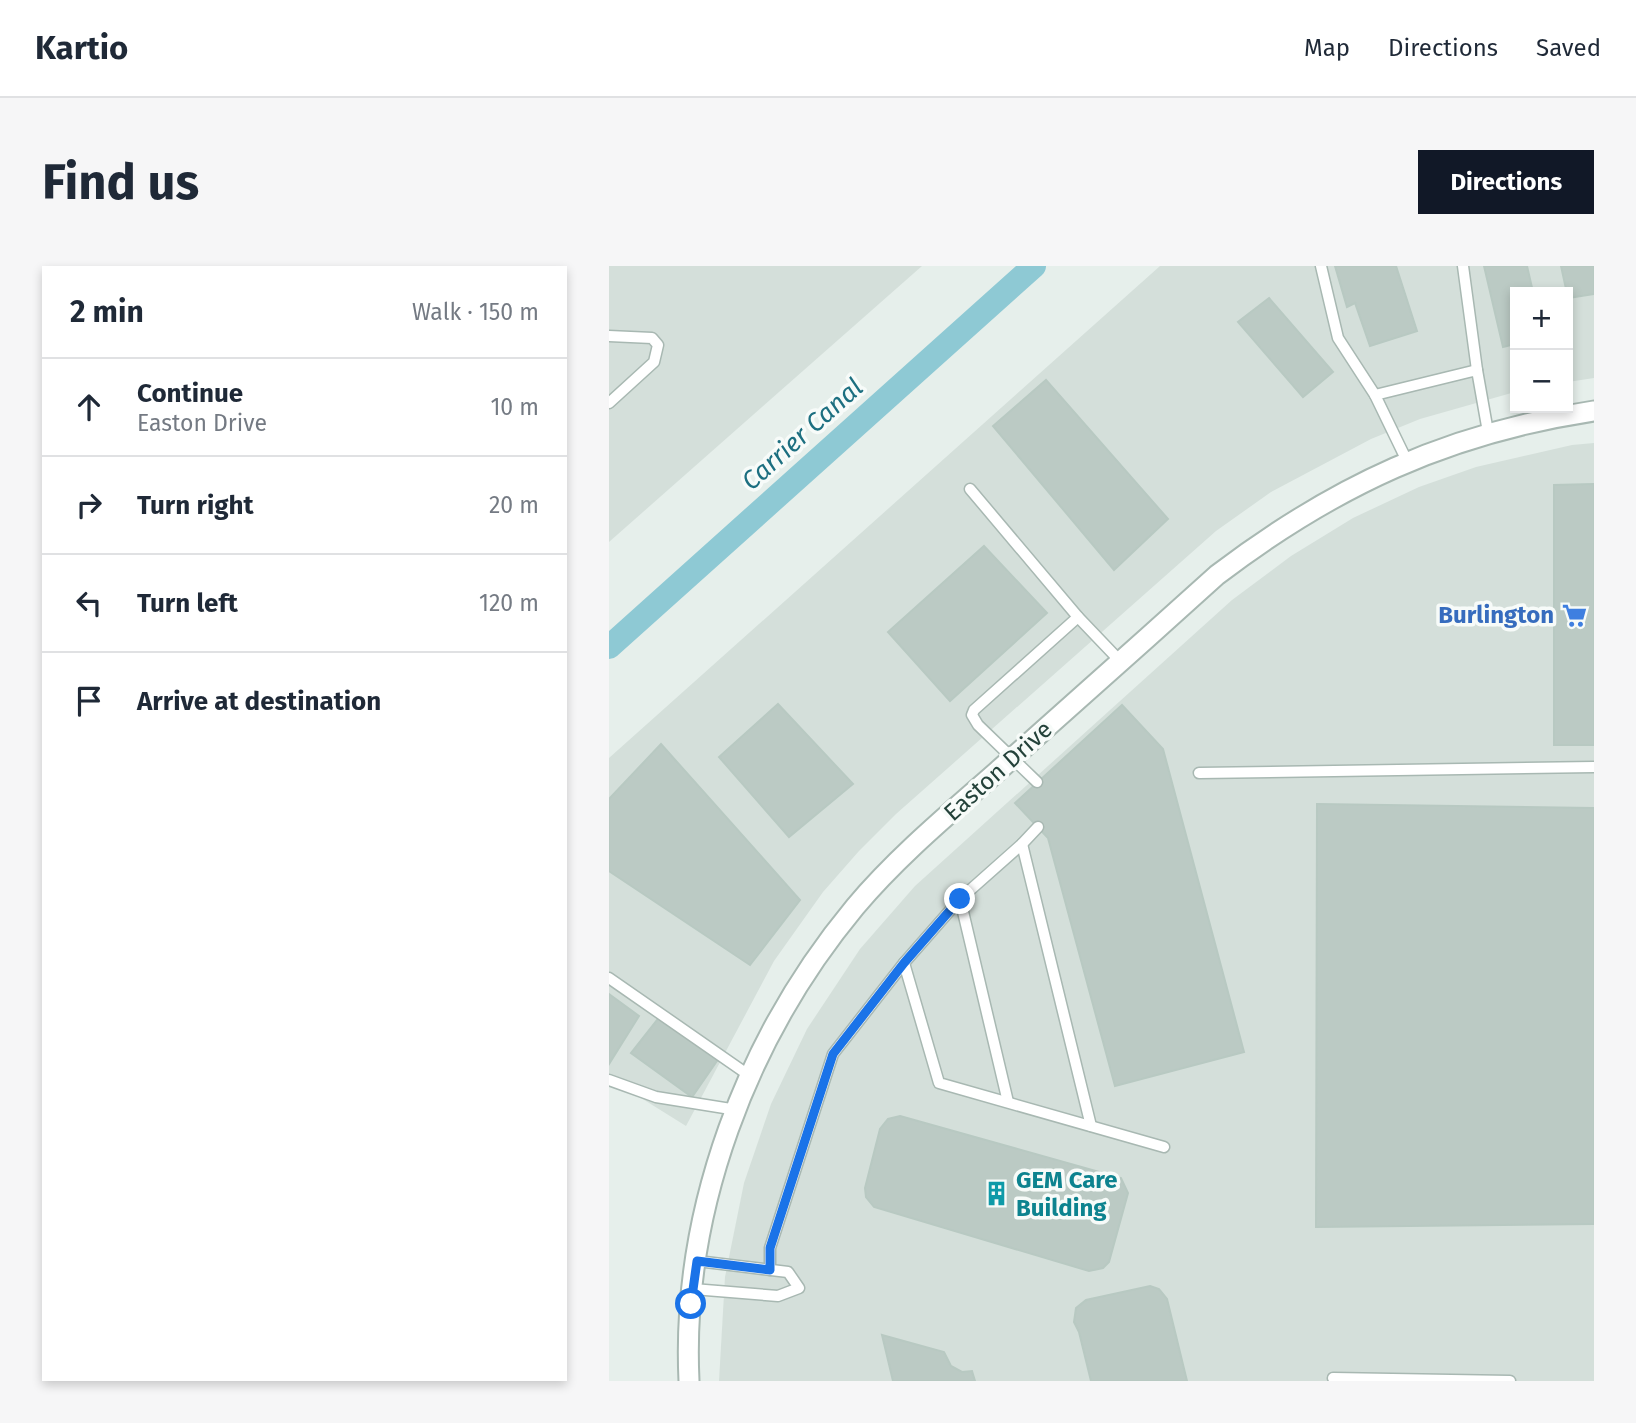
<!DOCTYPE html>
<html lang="en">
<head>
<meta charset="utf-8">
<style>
	body { margin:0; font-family:"Fira Sans",sans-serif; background:#f6f6f7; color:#1f2937 }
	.controls { position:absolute; right:21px; top:21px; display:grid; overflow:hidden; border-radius:0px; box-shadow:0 4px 10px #0003 }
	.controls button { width:63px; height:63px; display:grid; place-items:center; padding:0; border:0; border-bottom:2px solid #e0e1e3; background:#fff; color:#1f2937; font:35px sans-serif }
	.stop { position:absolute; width:21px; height:21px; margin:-16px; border:5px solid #1a73e8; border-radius:50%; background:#fff }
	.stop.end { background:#1a73e8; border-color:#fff; box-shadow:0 2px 7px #0008 }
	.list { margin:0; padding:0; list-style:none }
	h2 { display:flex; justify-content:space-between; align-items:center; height:91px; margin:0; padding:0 28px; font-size:30px }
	h2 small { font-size:23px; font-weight:400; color:#747a83 }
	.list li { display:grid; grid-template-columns:46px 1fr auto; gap:21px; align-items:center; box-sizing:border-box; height:98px; padding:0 28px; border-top:2px solid #e0e1e3 }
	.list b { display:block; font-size:26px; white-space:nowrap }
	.list p { margin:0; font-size:23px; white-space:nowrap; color:#747a83 }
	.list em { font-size:23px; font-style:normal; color:#747a83 }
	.icon { flex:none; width:38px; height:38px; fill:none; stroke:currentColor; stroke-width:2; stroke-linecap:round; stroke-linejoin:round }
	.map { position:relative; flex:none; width:985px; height:1115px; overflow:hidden; border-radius:0px }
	header { display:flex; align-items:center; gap:42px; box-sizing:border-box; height:98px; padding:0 35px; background:#fff; border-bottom:2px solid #e0e1e3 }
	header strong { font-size:33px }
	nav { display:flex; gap:38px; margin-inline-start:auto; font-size:24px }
	.intro { display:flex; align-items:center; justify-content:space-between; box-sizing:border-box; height:168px; padding:0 42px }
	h1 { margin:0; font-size:49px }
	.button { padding:18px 32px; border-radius:0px; background:#111827; color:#fff; font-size:24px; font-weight:700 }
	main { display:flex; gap:42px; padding:0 42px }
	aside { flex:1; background:#fff; border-radius:0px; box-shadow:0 4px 10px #0003 }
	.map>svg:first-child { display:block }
	.built { fill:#d4dfda }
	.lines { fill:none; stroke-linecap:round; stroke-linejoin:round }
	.canal { stroke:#8ec9d4; stroke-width:24 }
	.building { fill:#bbcac4; stroke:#b8c9c2; stroke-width:2 }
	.lane-casing { stroke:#a8b8b2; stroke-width:13 }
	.street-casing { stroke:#a8b8b2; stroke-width:23 }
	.lane { stroke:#fff; stroke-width:10 }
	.street { stroke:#fff; stroke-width:19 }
	.route { stroke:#1a73e8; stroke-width:9 }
	.labels { text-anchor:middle; stroke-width:7; stroke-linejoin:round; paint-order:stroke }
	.shop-label { font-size:24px; font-weight:bold; fill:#366cbe; stroke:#f7fbf9; text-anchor:end }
	.street-label { font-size:24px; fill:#24423a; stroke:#f7fbf9 }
	.culture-label { font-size:24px; font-weight:bold; fill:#0d838f; stroke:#f7fbf9; text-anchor:start }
	.water-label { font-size:26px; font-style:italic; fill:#1c6f80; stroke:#f7fbf9 }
</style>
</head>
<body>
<header>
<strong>Kartio</strong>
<nav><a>Map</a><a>Directions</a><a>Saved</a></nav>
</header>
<div class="intro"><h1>Find us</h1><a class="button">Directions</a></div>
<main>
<aside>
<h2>2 min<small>Walk · 150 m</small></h2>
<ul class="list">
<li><svg class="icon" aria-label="ahead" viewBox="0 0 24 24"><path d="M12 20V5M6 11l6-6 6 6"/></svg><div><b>Continue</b><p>Easton Drive</p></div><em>10 m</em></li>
<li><svg class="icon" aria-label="right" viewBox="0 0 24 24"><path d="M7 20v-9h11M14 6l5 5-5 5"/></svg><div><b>Turn right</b></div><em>20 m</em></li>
<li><svg class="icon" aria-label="left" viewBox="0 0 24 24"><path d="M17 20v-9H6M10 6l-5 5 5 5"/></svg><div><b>Turn left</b></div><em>120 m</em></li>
<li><svg class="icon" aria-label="arrive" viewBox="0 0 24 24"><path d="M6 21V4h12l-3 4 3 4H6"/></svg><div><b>Arrive at destination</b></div></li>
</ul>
</aside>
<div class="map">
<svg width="985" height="1115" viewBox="0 0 985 1115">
	<rect width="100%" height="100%" fill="#e6efeb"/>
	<g class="built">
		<polygon points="0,0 313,0 0,276"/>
		<polygon points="551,0 985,0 985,112 959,116 959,26 906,26 906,126 811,153 762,173 662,226 607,265 287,548 250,585 214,626 165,695 77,860 0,812 0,492"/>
		<polygon points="985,177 985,1115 110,1115 116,1011 135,917 162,838 198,763 251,683 306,620 623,334 682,290 744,252 810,221 867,201 963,179"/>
	</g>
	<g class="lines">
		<polyline class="canal" points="0,381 425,0"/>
	</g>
	<g class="building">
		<polygon points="726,0 787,0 808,65 761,80 746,37 738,41"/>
		<polygon points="875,0 918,0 924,26 906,26 906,78 894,81"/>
		<polygon points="952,0 985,0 985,28 959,32"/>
		<polygon points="660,32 724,106 694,131 629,56"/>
		<polygon points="437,114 559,253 505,304 384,160"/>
		<polygon points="985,218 985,479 945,479 945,219"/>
		<polygon points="375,280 438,347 341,435 279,366"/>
		<polygon points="169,438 244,518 180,571 110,491"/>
		<polygon points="513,439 554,483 635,786 506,820 439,572 406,537"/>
		<polygon points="52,478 191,634 141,699 0,605 0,533"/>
		<polygon points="708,538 985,542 985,958 707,961"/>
		<polygon points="0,728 30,750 0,798"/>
		<polygon points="52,749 110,792 83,831 22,787"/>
		<polygon points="291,850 512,912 519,927 500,996 494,1002 480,1005 265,941 257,931 256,922 271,863 279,853"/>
		<polygon points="541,1020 550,1023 558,1033 578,1115 482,1115 470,1066 465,1056 467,1042 477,1034"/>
		<polygon points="273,1069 335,1086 342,1100 353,1106 363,1105 366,1115 284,1115"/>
	</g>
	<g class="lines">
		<defs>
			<g id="lane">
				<polyline points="712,0 729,72 766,129"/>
				<polyline points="854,0 868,104"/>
				<polyline points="0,70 43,72 49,79 45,96 0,137"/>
				<polyline points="798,195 766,129 868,104 879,166"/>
				<polyline points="361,223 469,351 511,395"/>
				<polyline points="590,507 985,501"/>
				<polyline points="428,516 369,459 363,449 365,444 469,351"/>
				<polyline points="413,578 429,561"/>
				<polyline points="351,633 399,836"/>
				<polyline points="295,697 351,633 413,578 482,860"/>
				<polyline points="0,712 141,810"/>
				<polyline points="0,814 47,831 128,844"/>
				<polyline points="161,1004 161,982 224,788 295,697 330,817 555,881"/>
				<polyline points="84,1023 169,1030 190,1022 179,1006 88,995"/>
				<polyline points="724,1112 901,1115"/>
			</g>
			<path id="street" d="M 80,1115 C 72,945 138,771 246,641 C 289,590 341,547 391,503 C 464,438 536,374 608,309 C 725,220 839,167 985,145"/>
		</defs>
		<use href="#lane" class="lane-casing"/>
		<use href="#street" class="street-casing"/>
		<use href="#lane" class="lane"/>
		<use href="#street" class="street"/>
	</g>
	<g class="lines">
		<polyline class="route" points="82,1038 88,995 161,1004 161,982 224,788 295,697 351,633"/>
	</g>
	<defs>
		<symbol id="supermarket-bare" viewBox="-9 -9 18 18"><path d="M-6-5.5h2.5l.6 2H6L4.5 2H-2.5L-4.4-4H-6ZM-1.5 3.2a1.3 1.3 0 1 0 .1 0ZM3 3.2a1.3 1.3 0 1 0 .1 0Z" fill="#3f7fe0" stroke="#f7fbf9" stroke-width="2.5" paint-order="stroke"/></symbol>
		<symbol id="building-bare" viewBox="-9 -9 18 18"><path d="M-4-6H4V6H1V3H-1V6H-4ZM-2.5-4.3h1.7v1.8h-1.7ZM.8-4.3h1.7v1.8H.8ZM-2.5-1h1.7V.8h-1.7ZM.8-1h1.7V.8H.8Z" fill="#0f9aa8" stroke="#f7fbf9" stroke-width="2.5" paint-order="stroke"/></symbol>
	</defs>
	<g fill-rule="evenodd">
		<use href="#supermarket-bare" x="948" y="332" width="35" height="35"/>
		<use href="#building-bare" x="370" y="910" width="35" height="35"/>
	</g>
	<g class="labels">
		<g class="shop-label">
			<text x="945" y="357">Burlington</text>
		</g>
		<g class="street-label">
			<text transform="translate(389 505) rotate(-42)" y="8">Easton Drive</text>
		</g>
		<g class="culture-label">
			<text x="407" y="922">GEM Care<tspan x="407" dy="28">Building</tspan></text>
		</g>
		<g class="water-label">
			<text transform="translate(193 168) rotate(-42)" y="9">Carrier Canal</text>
		</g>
	</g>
</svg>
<div class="controls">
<button>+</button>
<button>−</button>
</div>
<div class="stop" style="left:82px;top:1038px"></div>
<div class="stop end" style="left:351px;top:633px"></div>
</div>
</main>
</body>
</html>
